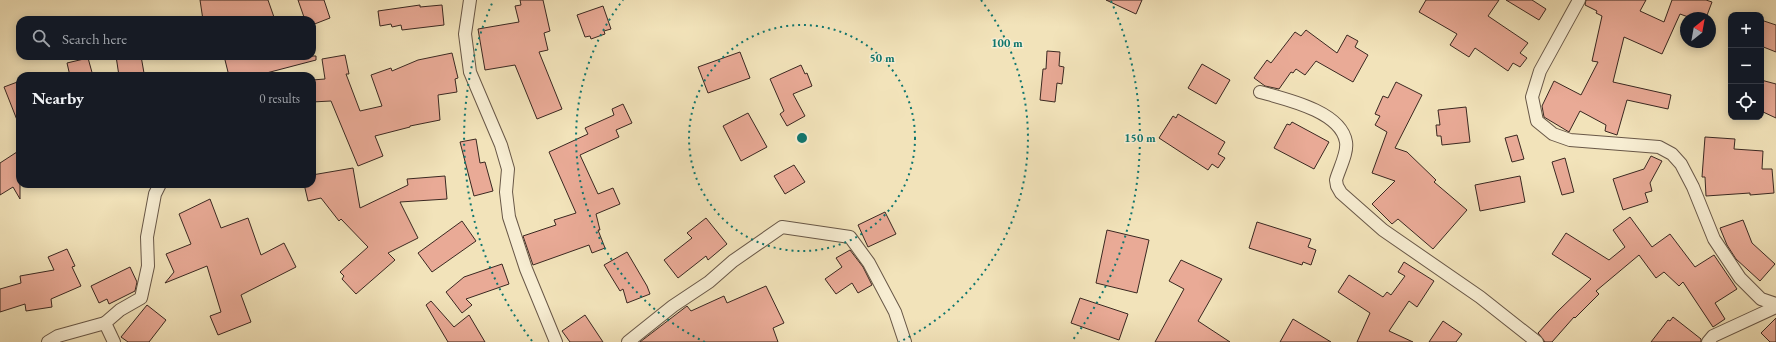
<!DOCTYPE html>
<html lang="en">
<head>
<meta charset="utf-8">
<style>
	body { margin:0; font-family:"EB Garamond",serif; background:#242831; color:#f1f3f6 }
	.controls { position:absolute; right:12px; top:12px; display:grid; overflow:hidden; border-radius:8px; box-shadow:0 2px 10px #0003 }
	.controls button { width:36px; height:36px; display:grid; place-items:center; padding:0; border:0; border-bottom:1px solid #363941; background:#171b24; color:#f1f3f6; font:20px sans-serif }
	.compass { position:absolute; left:1680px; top:12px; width:36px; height:36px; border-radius:50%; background:#171b24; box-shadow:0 2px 10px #0003; rotate:31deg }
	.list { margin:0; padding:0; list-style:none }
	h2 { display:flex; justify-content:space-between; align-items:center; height:52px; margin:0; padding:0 16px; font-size:17px }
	h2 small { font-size:13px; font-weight:400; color:#9ea1a6 }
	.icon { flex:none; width:22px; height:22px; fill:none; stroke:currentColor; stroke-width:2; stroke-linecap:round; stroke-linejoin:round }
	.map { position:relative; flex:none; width:1776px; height:342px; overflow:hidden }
	.search { position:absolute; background:#171b24; box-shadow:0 2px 10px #0003; left:16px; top:16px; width:300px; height:44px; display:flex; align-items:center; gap:10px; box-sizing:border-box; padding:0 14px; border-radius:12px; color:#9ea1a6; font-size:15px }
	.panel { position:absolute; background:#171b24; box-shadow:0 2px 10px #0003; left:16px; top:72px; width:300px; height:116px; border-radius:12px }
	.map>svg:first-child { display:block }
	.building { fill:#e9aa96; stroke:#3a2821 }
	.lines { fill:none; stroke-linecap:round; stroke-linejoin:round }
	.minor-casing { stroke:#685747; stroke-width:14 }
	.minor { stroke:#f7edd2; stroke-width:12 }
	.ring { fill:none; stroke:#0f766e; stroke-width:2; stroke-dasharray:2 4 }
	.centre { fill:#0f766e; stroke:#f7edd2; stroke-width:2 }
	.ring-label { font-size:12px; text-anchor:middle; font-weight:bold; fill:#0f766e; stroke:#f7edd2; stroke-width:3; stroke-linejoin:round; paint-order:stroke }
</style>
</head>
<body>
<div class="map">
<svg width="1776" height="342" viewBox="0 0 1776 342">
	<rect width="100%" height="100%" fill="#f2e3ba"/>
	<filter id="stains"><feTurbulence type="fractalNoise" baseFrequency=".005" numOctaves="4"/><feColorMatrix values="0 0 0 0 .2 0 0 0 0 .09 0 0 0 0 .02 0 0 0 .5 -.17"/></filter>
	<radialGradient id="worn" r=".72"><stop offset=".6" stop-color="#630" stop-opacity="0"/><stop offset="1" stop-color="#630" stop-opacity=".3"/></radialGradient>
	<g class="building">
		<polygon points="200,0 268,0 275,20 203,20"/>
		<polygon points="298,0 324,0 330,18 312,25 312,20 305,20"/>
		<polygon points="520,0 543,0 550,31 544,33 548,50 539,52 562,109 537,119 515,65 485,70 478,29 519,22 515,6 521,5"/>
		<polygon points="1106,0 1142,0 1136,14"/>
		<polygon points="1426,0 1499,0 1488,16 1528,43 1520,53 1527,58 1520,67 1513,63 1508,71 1475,48 1469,57 1450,45 1457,34 1419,12"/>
		<polygon points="1506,0 1532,0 1546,9 1539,20"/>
		<polygon points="1586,0 1646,0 1640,11 1664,22 1672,0 1706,0 1712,2 1706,18 1691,18 1680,14 1662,54 1624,37 1613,82 1671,95 1668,109 1627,100 1617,135 1605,131 1606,125 1580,111 1569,132 1544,117 1542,106 1554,81 1581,95 1598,62 1592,61 1602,16 1596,13 1597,11 1585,5"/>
		<polygon points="420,5 420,7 442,5 444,25 402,30 401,25 392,27 391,24 380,26 378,11"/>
		<polygon points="603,6 611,29 604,31 605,34 591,39 590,36 585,37 577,15"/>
		<polygon points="1761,20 1776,25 1776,52 1761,46"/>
		<polygon points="1306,30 1337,53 1347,35 1358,41 1355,47 1368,55 1353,82 1316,61 1305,75 1296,69 1293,73 1291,72 1279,89 1265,86 1254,78 1267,60 1271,63 1295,32 1301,36"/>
		<polygon points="1047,51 1060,52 1059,66 1064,67 1062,84 1057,83 1055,102 1040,100 1043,69 1046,69"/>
		<polygon points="740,52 750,78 708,93 698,67"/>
		<polygon points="452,53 458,78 455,79 457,92 438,95 440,120 410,126 410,127 375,136 383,156 358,166 331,101 312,102 312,80 325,79 322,59 345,55 349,74 346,74 360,111 382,106 371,75 391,68 392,71 418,60"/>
		<polygon points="116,56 141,56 144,73 119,76"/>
		<polygon points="224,56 316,56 316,60 255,76 229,76"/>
		<polygon points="88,58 93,76 70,76 67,63"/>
		<polygon points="1202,64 1230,80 1216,104 1188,88"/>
		<polygon points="801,65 805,74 807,73 812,86 793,94 805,116 787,126 780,114 784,111 770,79"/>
		<polygon points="1761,80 1776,84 1776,118 1761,111"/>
		<polygon points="20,81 20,125 19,125 4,87"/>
		<polygon points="1396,82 1422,95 1395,148 1407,152 1436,180 1434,182 1467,210 1433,249 1398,219 1392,224 1372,204 1395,181 1372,173 1387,132 1375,125 1380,116 1375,114 1383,96 1388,98"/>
		<polygon points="623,104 632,123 616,130 619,137 580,155 598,194 613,188 620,204 596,214 600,230 598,230 605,248 592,253 589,245 533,265 523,236 556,225 554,220 576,213 549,152 588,134 585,128 614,115 612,109"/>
		<polygon points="1466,107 1470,142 1442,145 1441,136 1437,136 1436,125 1440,125 1438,110"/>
		<polygon points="748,113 767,147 741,161 723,126"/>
		<polygon points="1178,114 1225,142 1218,154 1225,158 1218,168 1212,164 1208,170 1159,138 1173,116 1176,118"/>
		<polygon points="1292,122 1329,142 1314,169 1274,148 1287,124 1290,125"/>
		<polygon points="1517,135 1524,159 1512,162 1505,138"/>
		<polygon points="1705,137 1735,139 1734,149 1763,151 1762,169 1772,169 1774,193 1750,195 1750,193 1706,196 1705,177 1702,177"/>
		<polygon points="476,139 480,163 485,162 493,191 474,196 460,142"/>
		<polygon points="20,150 20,199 13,187 0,195 0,163"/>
		<polygon points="1651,156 1662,161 1650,183 1652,191 1645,193 1648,202 1623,210 1613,179 1644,169"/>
		<polygon points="1565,158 1574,192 1562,195 1552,162"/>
		<polygon points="794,165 805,182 785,194 774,176"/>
		<polygon points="353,168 360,208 408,185 407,179 445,176 447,199 400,202 418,238 388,253 395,260 356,294 342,279 344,276 340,272 368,247 341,219 339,221 321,198 308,201 304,184 312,184 312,175"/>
		<polygon points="1520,176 1525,202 1480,211 1475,185"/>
		<polygon points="210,199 221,228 248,218 261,255 284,243 296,267 241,295 251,322 218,335 210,316 221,312 207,266 165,283 174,272 166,254 191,244 179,214"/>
		<polygon points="885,212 896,234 868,247 858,225"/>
		<polygon points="1630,217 1652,247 1670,234 1695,267 1714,255 1737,289 1715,303 1725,319 1713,327 1683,282 1679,286 1664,272 1656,278 1639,255 1596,291 1599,294 1575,318 1574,317 1552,342 1545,342 1538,333 1558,311 1591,279 1552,254 1566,233 1609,260 1625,247 1613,230"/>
		<polygon points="706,218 727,244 708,260 706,256 678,278 664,260 692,238 687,233"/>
		<polygon points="1743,220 1752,243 1775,264 1760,281 1736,259 1727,245 1720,228"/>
		<polygon points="462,221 476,241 432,272 418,253"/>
		<polygon points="1257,222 1311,239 1308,247 1316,250 1311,265 1303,262 1302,265 1249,248"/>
		<polygon points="1107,230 1149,240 1137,293 1096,283"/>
		<polygon points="67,249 75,266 72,267 81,286 51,299 52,307 26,311 25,304 0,312 0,289 21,283 20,276 54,270 48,257"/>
		<polygon points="850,250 863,267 872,285 858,293 852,283 836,294 825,279 842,267 836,258"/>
		<polygon points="627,252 647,286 650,294 627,303 623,289 620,291 604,265"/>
		<polygon points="1181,260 1222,279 1198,321 1230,342 1155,342 1184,289 1169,281"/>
		<polygon points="1404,262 1434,281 1417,307 1409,301 1389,331 1413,342 1357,342 1370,313 1338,292 1349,275 1383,297 1387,292 1391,295 1405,276 1398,272"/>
		<polygon points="502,264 509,284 466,299 472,305 462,313 446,292 464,277"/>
		<polygon points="130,267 137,282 135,291 109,304 107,299 99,303 91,286"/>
		<polygon points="766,286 784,323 773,328 778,342 640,342 687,306 691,311 724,296 727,303"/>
		<polygon points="1080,298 1128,314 1119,340 1071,323"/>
		<polygon points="431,301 454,327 469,315 485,342 448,342 426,305"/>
		<polygon points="147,305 166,320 149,342 128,342 121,337"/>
		<polygon points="585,315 603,342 570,342 562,331"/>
		<polygon points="1673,317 1701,339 1701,342 1651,342 1668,320 1670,321"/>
		<polygon points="1776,318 1776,342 1770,342 1761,333"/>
		<polygon points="1293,319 1331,342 1280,342"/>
		<polygon points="1443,321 1462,334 1456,342 1429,342"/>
	</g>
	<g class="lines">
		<defs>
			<g id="minor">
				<polyline points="470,0 465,34 470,72 501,145 508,169 506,192 509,217 526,269 556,342"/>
				<polyline points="1579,0 1540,71 1532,97 1537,121 1553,134 1570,140 1659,147 1672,154 1681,164 1693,187 1714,239 1740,278 1761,299 1776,304"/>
				<path d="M 1260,92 C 1285,99 1341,111 1346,142 C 1348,153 1339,169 1336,180 L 1337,186 L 1341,193 L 1383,230 L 1480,297 L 1537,342"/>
				<polyline points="48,342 58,336 105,323"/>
				<polyline points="114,342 105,323 120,310 141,298 148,266 147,237 155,194 160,184"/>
				<polyline points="628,342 673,306 709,282 733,261 782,227 850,237 869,263 895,312 905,342"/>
				<polyline points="1708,342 1713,336 1776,307"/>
			</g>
		</defs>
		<use href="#minor" class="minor-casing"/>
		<use href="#minor" class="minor"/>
	</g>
	<g class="ring">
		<circle cx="802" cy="138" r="113"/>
		<path d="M705 342A226 226 0 0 1 623 0M981 0A226 226 0 0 1 899 342"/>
		<path d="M532 341A338 338 0 0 1 493 1M1111 1A338 338 0 0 1 1072 341"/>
	</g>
	<circle cx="802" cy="138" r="6" class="centre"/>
	<g class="ring-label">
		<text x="1007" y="47">100 m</text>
		<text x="882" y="62">50 m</text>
		<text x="1140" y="142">150 m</text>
	</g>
	<rect width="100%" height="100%" filter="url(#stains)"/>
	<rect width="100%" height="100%" fill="url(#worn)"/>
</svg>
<div class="controls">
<button>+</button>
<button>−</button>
<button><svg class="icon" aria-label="locate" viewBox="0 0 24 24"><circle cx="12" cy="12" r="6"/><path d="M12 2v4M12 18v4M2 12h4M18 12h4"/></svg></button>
</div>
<svg class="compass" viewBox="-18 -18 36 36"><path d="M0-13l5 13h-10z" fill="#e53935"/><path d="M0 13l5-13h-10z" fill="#9ea1a6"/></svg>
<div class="search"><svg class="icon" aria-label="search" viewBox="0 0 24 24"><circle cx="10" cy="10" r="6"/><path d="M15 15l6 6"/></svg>Search here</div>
<section class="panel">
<h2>Nearby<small>0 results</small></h2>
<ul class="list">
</ul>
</section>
</div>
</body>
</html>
